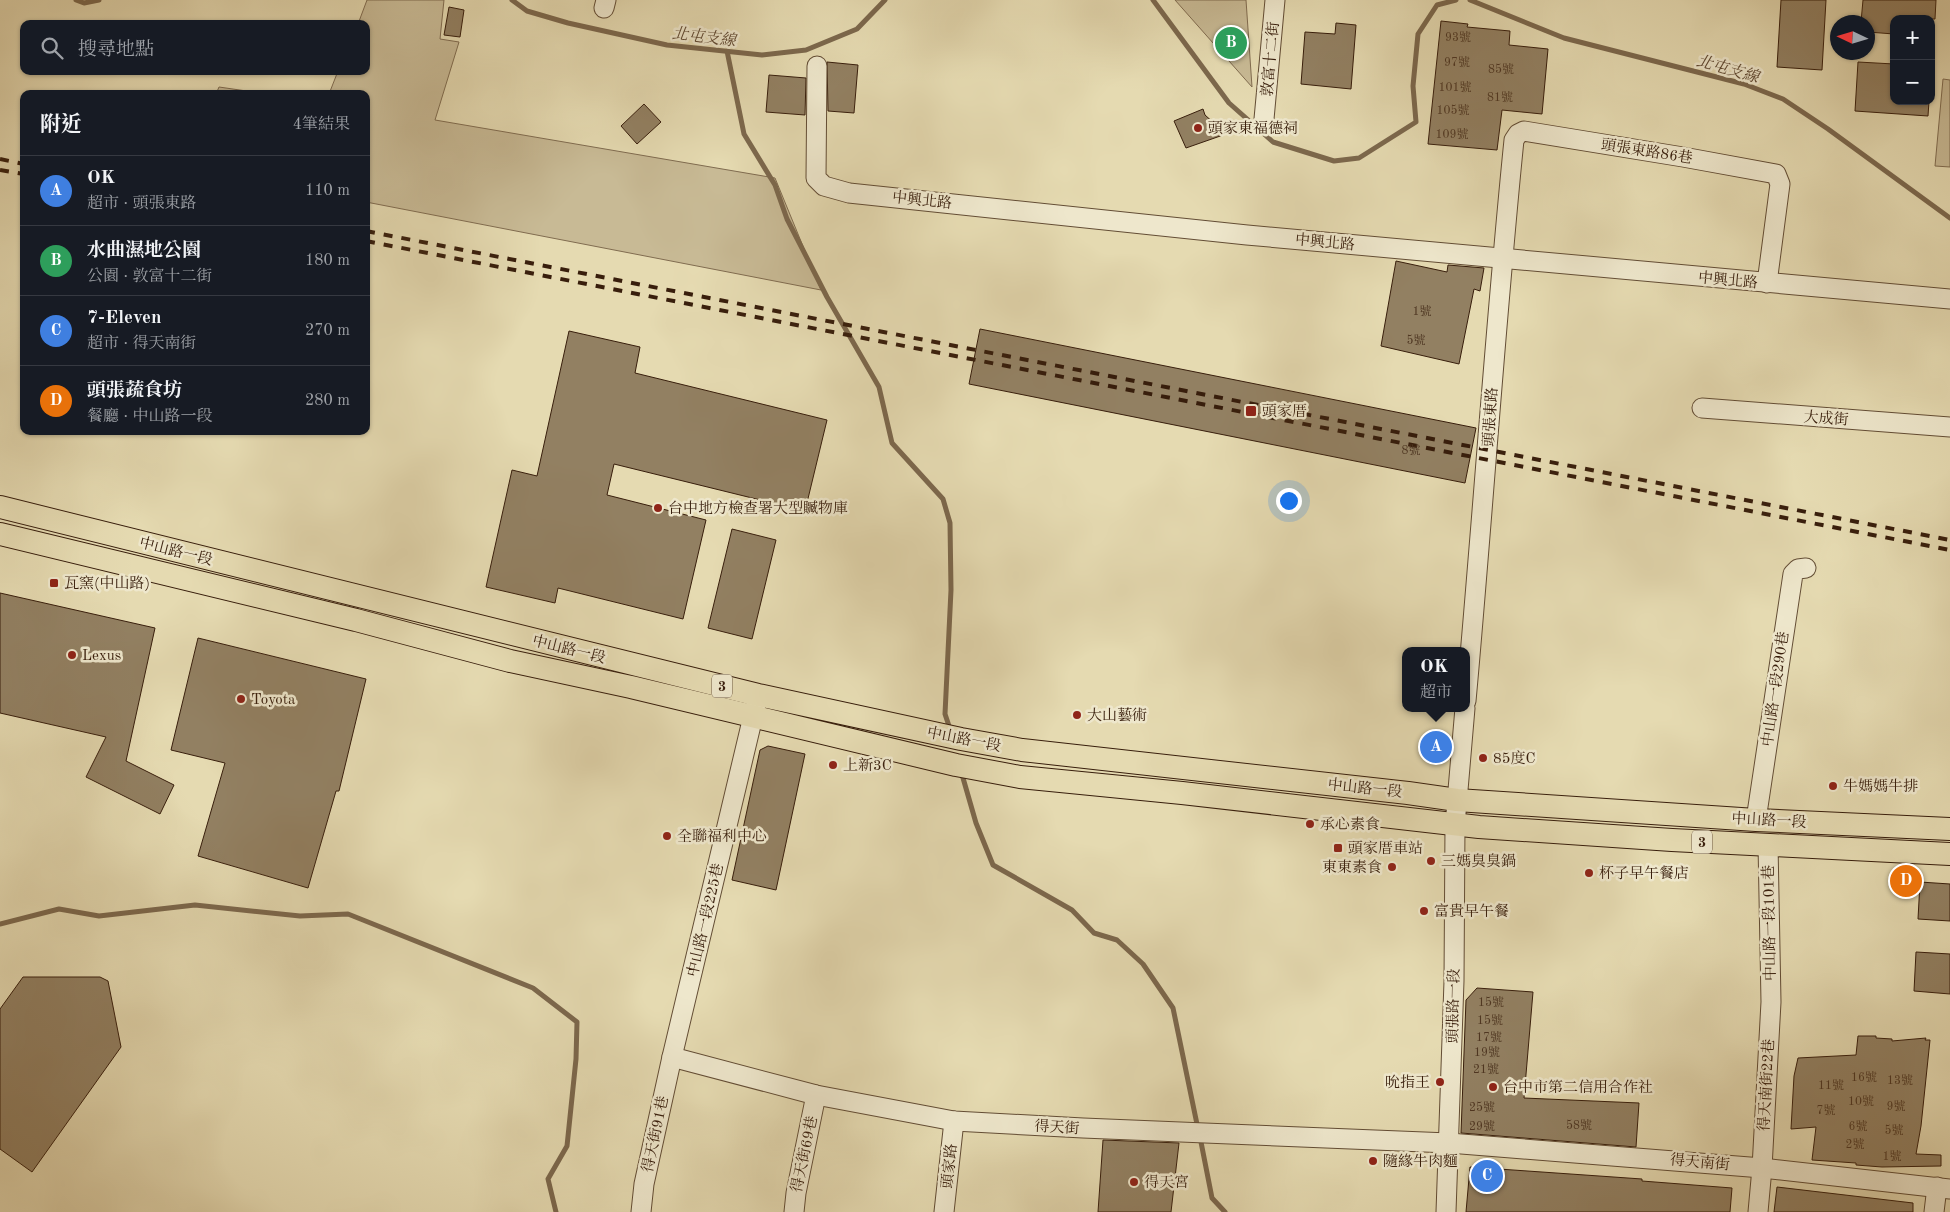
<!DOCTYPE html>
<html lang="zh-TW">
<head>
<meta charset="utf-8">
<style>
	body { margin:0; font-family:"Old Standard TT","Noto Serif TC",serif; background:#20242c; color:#f1f3f6 }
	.controls { position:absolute; right:15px; top:15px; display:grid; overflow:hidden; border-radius:10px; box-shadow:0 1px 4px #0004 }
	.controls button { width:45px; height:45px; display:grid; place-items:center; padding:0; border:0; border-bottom:1px solid #363941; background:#171b24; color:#f1f3f6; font:25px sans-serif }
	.compass { position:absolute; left:1830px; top:15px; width:45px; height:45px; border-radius:50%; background:#171b24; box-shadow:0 1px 4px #0004; rotate:274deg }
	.you { position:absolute; left:1288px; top:500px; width:18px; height:18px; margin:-12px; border:4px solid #fff; border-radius:50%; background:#1a73e8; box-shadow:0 0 0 8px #1a73e833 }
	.badge { display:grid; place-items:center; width:32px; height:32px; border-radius:50%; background:#d93025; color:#fff; font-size:16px; font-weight:700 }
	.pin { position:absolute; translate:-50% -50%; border:2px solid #fff; box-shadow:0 1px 5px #0006 }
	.popup { position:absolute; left:1402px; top:647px; width:68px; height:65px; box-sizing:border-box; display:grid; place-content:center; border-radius:10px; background:#171b24; filter:drop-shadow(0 1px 4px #0005); font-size:16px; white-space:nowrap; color:#9ea1a6 }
	.popup b { font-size:19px; color:#f1f3f6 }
	.popup::after { content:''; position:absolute; left:50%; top:100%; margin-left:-10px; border:10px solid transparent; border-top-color:#171b24 }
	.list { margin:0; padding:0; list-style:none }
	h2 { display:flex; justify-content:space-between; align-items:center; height:65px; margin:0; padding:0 20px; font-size:21px }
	h2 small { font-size:16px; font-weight:400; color:#9ea1a6 }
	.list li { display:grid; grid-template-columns:32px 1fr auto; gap:15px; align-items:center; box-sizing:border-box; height:70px; padding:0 20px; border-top:1px solid #363941 }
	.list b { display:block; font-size:19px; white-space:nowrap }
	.list p { margin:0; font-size:16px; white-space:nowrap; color:#9ea1a6 }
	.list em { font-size:16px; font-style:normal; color:#9ea1a6 }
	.icon { flex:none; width:28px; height:28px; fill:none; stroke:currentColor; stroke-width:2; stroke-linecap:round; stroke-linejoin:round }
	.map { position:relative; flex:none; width:1950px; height:1212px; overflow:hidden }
	.search { position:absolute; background:#171b24; box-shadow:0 1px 4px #0004; left:20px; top:20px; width:350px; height:55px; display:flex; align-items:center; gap:12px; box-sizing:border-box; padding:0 18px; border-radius:10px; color:#9ea1a6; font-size:19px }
	.panel { position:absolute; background:#171b24; box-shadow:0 1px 4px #0004; left:20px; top:90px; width:350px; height:345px; border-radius:10px }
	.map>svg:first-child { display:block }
	.green { fill:#c8ba95; stroke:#806c50 }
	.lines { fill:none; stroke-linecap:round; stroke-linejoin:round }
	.stream { stroke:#7c684d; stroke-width:5 }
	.building { fill:#928062; stroke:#381e0c }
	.minor-casing { stroke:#634d35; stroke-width:21 }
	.major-casing { stroke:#381e0c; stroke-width:24 }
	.minor { stroke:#eee7cc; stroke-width:19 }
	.major { stroke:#e5dab1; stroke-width:22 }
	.rail { stroke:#381e0c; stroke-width:4; stroke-dasharray:9 9; stroke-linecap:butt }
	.poi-dot { fill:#8f2418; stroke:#eee7cc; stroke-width:2 }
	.labels { text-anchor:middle; stroke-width:5; stroke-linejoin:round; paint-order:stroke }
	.number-label { font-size:12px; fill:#4e3622 }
	.shield { fill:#eee7cc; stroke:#6f5a46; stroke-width:1 }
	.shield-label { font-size:14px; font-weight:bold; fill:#381e0c }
	.street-label { font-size:15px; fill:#381e0c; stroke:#eee7cc }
	.poi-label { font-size:15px; fill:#381e0c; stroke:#eee7cc; text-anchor:start }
	.water-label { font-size:16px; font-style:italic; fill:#604932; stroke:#eee7cc }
</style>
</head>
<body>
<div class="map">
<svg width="1950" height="1212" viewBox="0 0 1950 1212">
	<rect width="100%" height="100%" fill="#e5dab1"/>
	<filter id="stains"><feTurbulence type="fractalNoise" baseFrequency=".004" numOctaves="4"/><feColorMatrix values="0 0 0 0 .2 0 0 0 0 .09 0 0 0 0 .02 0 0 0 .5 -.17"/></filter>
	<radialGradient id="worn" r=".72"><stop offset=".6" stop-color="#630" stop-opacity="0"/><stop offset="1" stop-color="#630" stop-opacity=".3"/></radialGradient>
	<g class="green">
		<polygon points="367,0 444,0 440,39 459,42 435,120 775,178 821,290 366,202 366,94 329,94 338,71 366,71 366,24 358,24"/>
		<polygon points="1175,0 1246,0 1252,87"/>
		<polygon points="1943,79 1950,80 1950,167 1935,166"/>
		<polygon points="219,87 267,94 216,94"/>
	</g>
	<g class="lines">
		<g class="stream">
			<polyline points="76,0 84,3 99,0"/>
			<polyline points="512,0 527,11 568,23 667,45 762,55 806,50 857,29 885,0"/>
			<polyline points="1153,0 1229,103 1273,142 1334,161 1359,158 1416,122 1413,86 1418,34 1437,5 1456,0"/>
			<polyline points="1470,0 1564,38 1744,84 1783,99 1828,129 1950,218"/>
			<polyline points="727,51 744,134 775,185 787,219 827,297 879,387 892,443 943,499 950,523 951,590 945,714 950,729"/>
			<polyline points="961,771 976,823 993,865 1072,910 1094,933 1117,940 1143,964 1173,1008 1198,1129"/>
			<polyline points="0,924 59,909 99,916 195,905 300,916 348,914 533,988 577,1022 576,1059 567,1146 548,1179 556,1212"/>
			<polyline points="1200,1137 1212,1198 1225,1212"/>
		</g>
	</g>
	<g class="building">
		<polygon points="1781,0 1826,0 1822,70 1777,67"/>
		<polygon points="1863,0 1936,0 1935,19 1894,19 1894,34 1868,32 1868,22 1861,22"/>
		<polygon points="449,7 464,10 460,37 444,35"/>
		<polygon points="1441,21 1468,24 1467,27 1510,31 1509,45 1548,49 1542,114 1502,110 1497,150 1428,144"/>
		<polygon points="1336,23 1356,25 1351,89 1301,84 1305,32 1335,34"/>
		<polygon points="827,62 858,65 854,113 828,111"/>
		<polygon points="1858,62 1894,64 1894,101 1929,101 1928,116 1855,111"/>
		<polygon points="769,75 806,78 805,115 766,112"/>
		<polygon points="644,104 661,122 637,144 621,126"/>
		<polygon points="1203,109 1205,115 1226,134 1186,148 1174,121"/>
		<polygon points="1396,261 1447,272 1448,265 1484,268 1480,291 1474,289 1459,364 1381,346"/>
		<polygon points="980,329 1476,428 1465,483 969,384"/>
		<polygon points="569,331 640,347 635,373 827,420 805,511 614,464 607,495 706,520 683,619 558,588 555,603 486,587 512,470 537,476"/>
		<polygon points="732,529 776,540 752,639 708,628"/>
		<polygon points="0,593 155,628 126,761 174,785 160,814 86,777 106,737 0,713"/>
		<polygon points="198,638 366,679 339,791 336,791 308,888 198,856 225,763 171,750"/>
		<polygon points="768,746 805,754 776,890 732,880 760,750"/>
		<polygon points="1920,882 1950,884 1950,921 1918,919"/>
		<polygon points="1916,952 1950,954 1950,994 1914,991"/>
		<polygon points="23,977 100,977 108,981 121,1047 32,1172 0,1149 0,1009"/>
		<polygon points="1477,988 1533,992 1524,1098 1639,1103 1636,1147 1461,1133 1466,1000"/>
		<polygon points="1858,1036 1876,1036 1876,1038 1892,1039 1892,1041 1926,1038 1925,1040 1930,1040 1921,1126 1916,1154 1941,1155 1941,1166 1882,1167 1856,1165 1856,1163 1812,1160 1816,1127 1791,1129 1794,1076 1798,1058 1856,1055"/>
		<polygon points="1103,1140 1179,1143 1171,1212 1098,1212"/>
		<polygon points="1470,1167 1642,1179 1642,1181 1732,1188 1730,1212 1466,1212"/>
		<polygon points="1777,1187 1913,1203 1913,1212 1774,1212"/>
	</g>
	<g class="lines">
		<defs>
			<g id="minor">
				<polyline points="604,8 606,0"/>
				<polyline points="817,66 816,178 824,186 849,193 1247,235 1950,299"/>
				<polyline points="1264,119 1275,0"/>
				<polyline points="1702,408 1950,427"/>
				<path d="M 1466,701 C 1483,514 1495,327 1514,140 L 1518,134 L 1524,131 L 1683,157 L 1776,174 L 1780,184 L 1767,283"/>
				<polyline points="1756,820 1793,574 1798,569 1806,568"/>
				<polyline points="672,1057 816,1095 954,1121 1083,1128 1449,1143 1762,1168 1950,1189"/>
				<polyline points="641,1212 644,1184 672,1057 756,704"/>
				<polyline points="794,1212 796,1193 816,1095"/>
				<polyline points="944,1212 954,1121"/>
				<polyline points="1446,1212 1454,981 1455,825 1465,708"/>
				<polyline points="1758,1212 1762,1168 1771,1002 1768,844"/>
				<polyline points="1934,1212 1937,1187"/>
			</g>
			<g id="major">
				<polyline points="0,507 758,695 961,739 1022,750 1408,793 1457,800 1756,820 1950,829"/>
				<polyline points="0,534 356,620 510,661 631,687 956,765 1020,777 1182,793 1479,827 1672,840 1950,854"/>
			</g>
		</defs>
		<use href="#minor" class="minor-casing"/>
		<use href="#major" class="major-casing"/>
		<use href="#minor" class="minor"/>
		<use href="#major" class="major"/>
		<g class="rail">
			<polyline points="0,159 24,164"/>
			<polyline points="0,170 24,174"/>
			<polyline points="366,231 1950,540"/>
			<polyline points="366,241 1950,550"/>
		</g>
	</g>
	<g class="poi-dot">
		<circle cx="1198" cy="128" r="5"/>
		<rect x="1245" y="405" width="12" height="12" rx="2.5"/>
		<circle cx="658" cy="508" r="5"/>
		<rect x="49" y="578" width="10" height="10" rx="2.5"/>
		<circle cx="72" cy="655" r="5"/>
		<circle cx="241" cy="699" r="5"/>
		<circle cx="1077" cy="715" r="5"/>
		<circle cx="1483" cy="758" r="5"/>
		<circle cx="833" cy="765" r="5"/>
		<circle cx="1833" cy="786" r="5"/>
		<circle cx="1310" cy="824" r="5"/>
		<circle cx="667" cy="836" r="5"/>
		<rect x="1333" y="843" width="10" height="10" rx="2.5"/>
		<circle cx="1431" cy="861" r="5"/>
		<circle cx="1392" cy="867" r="5"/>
		<circle cx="1589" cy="873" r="5"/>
		<circle cx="1424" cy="911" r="5"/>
		<circle cx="1440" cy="1082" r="5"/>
		<circle cx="1493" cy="1087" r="5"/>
		<circle cx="1373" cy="1161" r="5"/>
		<circle cx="1134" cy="1182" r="5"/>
	</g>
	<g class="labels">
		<g class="number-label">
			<text x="1458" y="41">93號</text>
			<text x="1457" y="66">97號</text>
			<text x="1501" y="73">85號</text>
			<text x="1455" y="91">101號</text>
			<text x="1500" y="101">81號</text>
			<text x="1453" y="114">105號</text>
			<text x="1452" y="138">109號</text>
			<text x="1422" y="315">1號</text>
			<text x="1416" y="344">5號</text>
			<text x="1411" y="454">8號</text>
			<text x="1491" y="1006">15號</text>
			<text x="1490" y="1024">15號</text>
			<text x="1489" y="1041">17號</text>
			<text x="1487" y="1056">19號</text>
			<text x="1486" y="1073">21號</text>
			<text x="1864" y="1081">16號</text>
			<text x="1900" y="1084">13號</text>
			<text x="1831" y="1089">11號</text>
			<text x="1861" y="1105">10號</text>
			<text x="1896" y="1110">9號</text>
			<text x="1482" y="1111">25號</text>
			<text x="1826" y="1114">7號</text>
			<text x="1579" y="1129">58號</text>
			<text x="1482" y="1130">29號</text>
			<text x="1858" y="1130">6號</text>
			<text x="1894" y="1134">5號</text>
			<text x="1855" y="1148">2號</text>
			<text x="1892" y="1160">1號</text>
		</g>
		<g class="shield">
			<rect x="712" y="674.5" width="20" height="23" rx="4"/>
			<rect x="1692" y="830.5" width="20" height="23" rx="4"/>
		</g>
		<g class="shield-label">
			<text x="722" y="691">3</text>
			<text x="1702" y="847">3</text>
		</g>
		<g class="street-label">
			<text transform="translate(1270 59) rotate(-85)" y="5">敦富十二街</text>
			<text transform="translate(1647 151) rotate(9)" y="5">頭張東路86巷</text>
			<text transform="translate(922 200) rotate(6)" y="5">中興北路</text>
			<text transform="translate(1325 242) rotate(5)" y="5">中興北路</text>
			<text transform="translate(1728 280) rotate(5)" y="5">中興北路</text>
			<text transform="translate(1490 417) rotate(-86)" y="5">頭張東路</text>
			<text transform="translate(1826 418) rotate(4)" y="5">大成街</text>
			<text transform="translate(176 551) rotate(14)" y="5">中山路一段</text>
			<text transform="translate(569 649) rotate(14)" y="5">中山路一段</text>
			<text transform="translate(1775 689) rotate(-82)" y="5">中山路一段290巷</text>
			<text transform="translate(964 739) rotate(11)" y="5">中山路一段</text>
			<text transform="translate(1365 788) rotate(6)" y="5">中山路一段</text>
			<text transform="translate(1769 820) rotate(3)" y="5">中山路一段</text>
			<text transform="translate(705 920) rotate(-77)" y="5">中山路一段225巷</text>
			<text transform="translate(1769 923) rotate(-91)" y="5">中山路一段101巷</text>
			<text transform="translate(1453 1006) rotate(-89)" y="5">頭張路一段</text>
			<text transform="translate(1766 1085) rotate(-87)" y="5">得天南街22巷</text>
			<text transform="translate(1057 1127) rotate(3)" y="5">得天街</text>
			<text transform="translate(655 1134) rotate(-78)" y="5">得天街91巷</text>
			<text transform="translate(804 1154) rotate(-78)" y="5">得天街69巷</text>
			<text transform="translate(1700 1162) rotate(5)" y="5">得天南街</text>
			<text transform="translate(949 1166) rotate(-84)" y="5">頭家路</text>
		</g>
		<g class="poi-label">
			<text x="1208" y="133">頭家東福德祠</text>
			<text x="1262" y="416">頭家厝</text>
			<text x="668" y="513">台中地方檢查署大型贓物庫</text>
			<text x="64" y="588">瓦窯(中山路)</text>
			<text x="82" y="660">Lexus</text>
			<text x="251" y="704">Toyota</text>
			<text x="1087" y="720">大山藝術</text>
			<text x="1493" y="763">85度C</text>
			<text x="843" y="770">上新3C</text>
			<text x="1843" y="791">牛媽媽牛排</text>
			<text x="1320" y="829">承心素食</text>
			<text x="677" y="841">全聯福利中心</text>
			<text x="1348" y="853">頭家厝車站</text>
			<text x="1441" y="866">三媽臭臭鍋</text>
			<text x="1382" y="872" text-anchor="end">東東素食</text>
			<text x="1599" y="878">杯子早午餐店</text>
			<text x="1434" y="916">富貴早午餐</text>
			<text x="1430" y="1087" text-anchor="end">吮指王</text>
			<text x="1503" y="1092">台中市第二信用合作社</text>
			<text x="1383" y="1166">隨緣牛肉麵</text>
			<text x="1144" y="1187">得天宮</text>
		</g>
		<g class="water-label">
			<text transform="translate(704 36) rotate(7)" y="6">北屯支線</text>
			<text transform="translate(1728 68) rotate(16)" y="6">北屯支線</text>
		</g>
	</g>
	<rect width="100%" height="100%" filter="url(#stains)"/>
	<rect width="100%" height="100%" fill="url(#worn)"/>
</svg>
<div class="controls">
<button>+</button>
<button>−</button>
</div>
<svg class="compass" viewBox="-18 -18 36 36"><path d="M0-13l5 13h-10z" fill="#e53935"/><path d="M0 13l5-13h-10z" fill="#9ea1a6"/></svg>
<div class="you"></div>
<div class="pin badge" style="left:1436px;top:747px;background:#3f7fe0">A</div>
<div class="popup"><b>OK</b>超市</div>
<div class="pin badge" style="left:1231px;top:43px;background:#2e9e5b">B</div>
<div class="pin badge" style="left:1487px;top:1176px;background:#3f7fe0">C</div>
<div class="pin badge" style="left:1906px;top:881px;background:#e8710a">D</div>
<div class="search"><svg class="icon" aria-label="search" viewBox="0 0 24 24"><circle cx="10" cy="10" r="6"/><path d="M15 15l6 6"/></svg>搜尋地點</div>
<section class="panel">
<h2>附近<small>4筆結果</small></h2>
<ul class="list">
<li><span class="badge" style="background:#3f7fe0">A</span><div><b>OK</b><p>超市 · 頭張東路</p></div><em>110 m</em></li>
<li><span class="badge" style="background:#2e9e5b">B</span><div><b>水曲濕地公園</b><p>公園 · 敦富十二街</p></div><em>180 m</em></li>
<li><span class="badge" style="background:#3f7fe0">C</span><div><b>7-Eleven</b><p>超市 · 得天南街</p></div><em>270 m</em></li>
<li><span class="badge" style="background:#e8710a">D</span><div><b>頭張蔬食坊</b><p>餐廳 · 中山路一段</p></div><em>280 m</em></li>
</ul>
</section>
</div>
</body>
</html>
